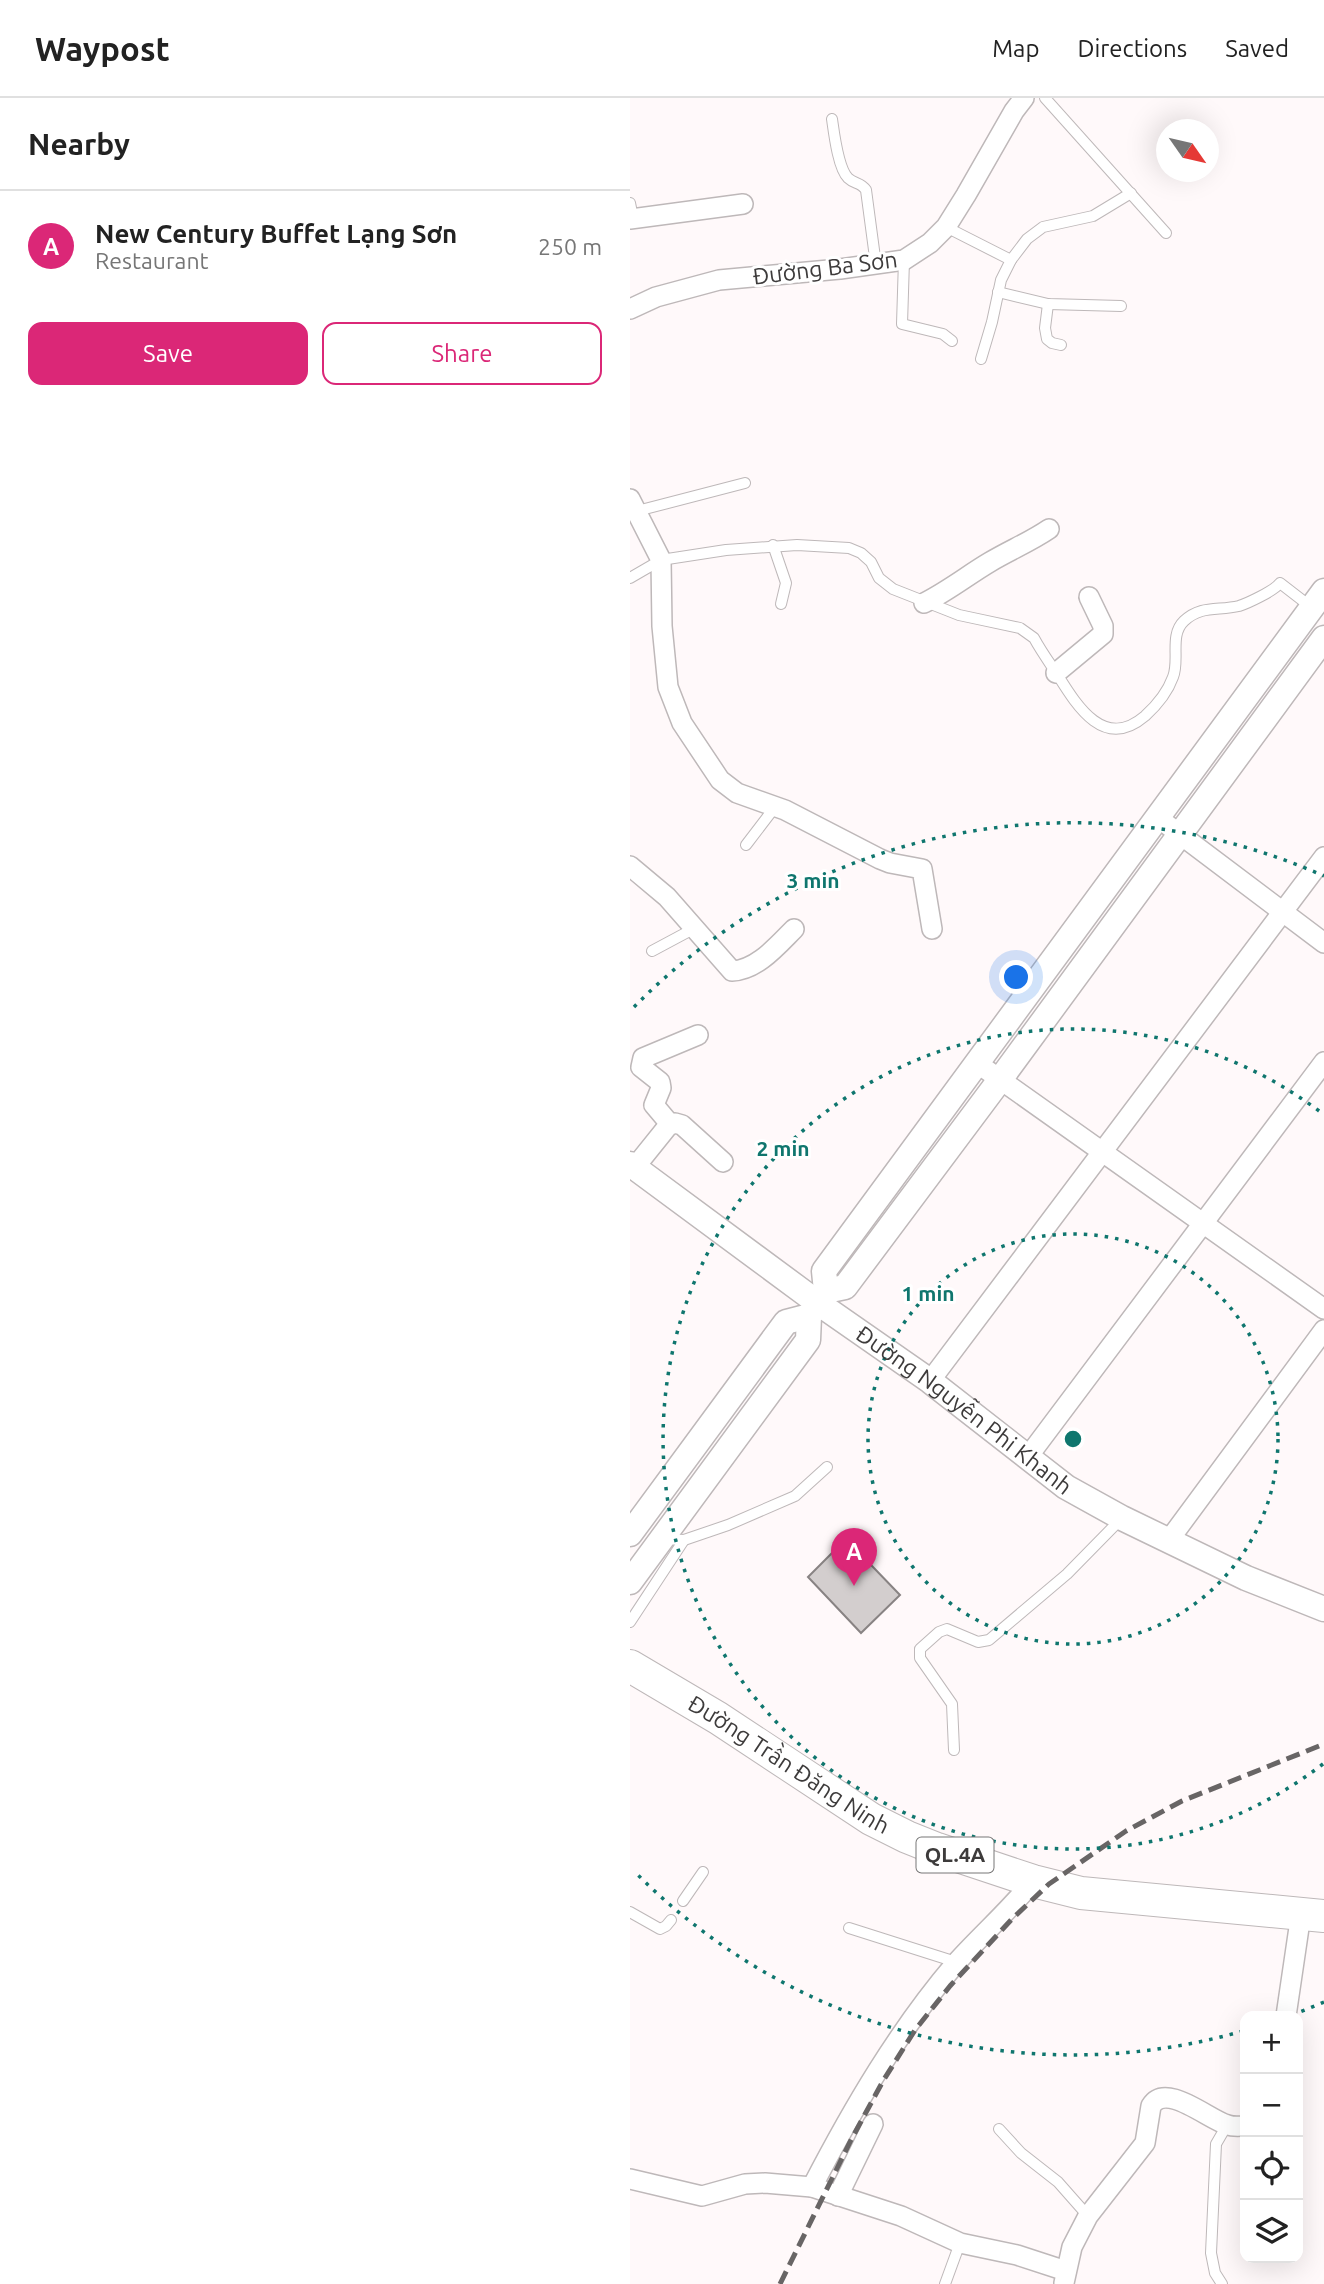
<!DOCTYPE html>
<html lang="en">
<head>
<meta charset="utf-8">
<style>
	body { margin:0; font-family:Ubuntu,sans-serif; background:#f2f2f2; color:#222 }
	.controls { position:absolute; right:21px; bottom:21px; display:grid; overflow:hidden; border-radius:14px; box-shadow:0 7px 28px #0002 }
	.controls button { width:63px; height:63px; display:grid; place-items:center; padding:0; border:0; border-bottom:2px solid #e0e0e0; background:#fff; color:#222; font:35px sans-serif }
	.compass { position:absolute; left:526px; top:21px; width:63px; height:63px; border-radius:50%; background:#fff; box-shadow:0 7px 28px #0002; rotate:124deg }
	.you { position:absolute; left:387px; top:880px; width:24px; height:24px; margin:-18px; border:5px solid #fff; border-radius:50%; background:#1a73e8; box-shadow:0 0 0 10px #1a73e833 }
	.badge { display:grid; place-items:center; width:46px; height:46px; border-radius:50%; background:#db2777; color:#fff; font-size:23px; font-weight:700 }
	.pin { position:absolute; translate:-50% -58px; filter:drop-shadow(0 2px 4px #0008) }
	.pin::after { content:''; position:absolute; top:37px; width:24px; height:21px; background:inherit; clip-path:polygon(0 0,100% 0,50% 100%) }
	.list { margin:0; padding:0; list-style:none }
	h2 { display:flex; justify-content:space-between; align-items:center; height:91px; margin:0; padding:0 28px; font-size:30px }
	h2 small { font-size:23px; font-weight:400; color:#767676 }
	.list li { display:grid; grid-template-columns:46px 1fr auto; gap:21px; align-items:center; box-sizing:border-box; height:112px; padding:0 28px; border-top:2px solid #e0e0e0 }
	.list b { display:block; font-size:26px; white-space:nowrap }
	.list p { margin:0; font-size:23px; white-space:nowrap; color:#767676 }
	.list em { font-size:23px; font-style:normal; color:#767676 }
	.actions { display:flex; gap:14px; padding:21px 28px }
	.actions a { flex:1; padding:16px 0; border:2px solid #db2777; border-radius:14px; text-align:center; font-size:24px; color:#db2777 }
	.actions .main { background:#db2777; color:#fff }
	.icon { flex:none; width:38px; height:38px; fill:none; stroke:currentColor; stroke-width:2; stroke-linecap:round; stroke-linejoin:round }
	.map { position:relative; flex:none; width:694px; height:2186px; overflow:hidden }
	header { display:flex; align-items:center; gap:42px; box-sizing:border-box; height:98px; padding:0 35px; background:#fff; border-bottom:2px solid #e0e0e0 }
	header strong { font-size:33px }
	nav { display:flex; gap:38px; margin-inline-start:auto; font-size:24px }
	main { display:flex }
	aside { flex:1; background:#fff }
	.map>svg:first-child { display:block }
	.building { fill:#d3cece; stroke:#888383; stroke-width:2 }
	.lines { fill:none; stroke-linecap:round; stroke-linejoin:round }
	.service-casing { stroke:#beb8b9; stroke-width:12 }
	.minor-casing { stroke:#beb8b9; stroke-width:22 }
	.tertiary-casing { stroke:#beb8b9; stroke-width:27 }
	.primary-casing { stroke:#beb8b9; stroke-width:34 }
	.service { stroke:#fff; stroke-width:10 }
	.minor { stroke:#fff; stroke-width:19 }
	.tertiary { stroke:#fff; stroke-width:24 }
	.primary { stroke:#fff; stroke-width:32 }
	.rail { stroke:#686565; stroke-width:5; stroke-dasharray:14 7; stroke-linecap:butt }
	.ring { fill:none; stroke:#0f766e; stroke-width:3.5; stroke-dasharray:3.5 7 }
	.labels { text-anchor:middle; stroke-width:6; stroke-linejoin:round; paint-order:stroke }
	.shield { fill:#fff; stroke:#777676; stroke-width:2 }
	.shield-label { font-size:21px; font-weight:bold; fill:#3d3b3b }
	.street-label { font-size:23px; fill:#3d3b3b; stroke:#fff }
	.centre { fill:#0f766e; stroke:#fff; stroke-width:3.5 }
	.ring-label { font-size:21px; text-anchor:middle; font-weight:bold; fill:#0f766e; stroke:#fff; stroke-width:6; stroke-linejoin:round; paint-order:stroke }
</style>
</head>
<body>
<header>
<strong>Waypost</strong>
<nav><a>Map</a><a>Directions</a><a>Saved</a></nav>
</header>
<main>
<aside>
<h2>Nearby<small></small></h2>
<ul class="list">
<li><span class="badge">A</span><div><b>New Century Buffet Lạng Sơn</b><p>Restaurant</p></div><em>250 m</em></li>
</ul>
<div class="actions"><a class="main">Save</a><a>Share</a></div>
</aside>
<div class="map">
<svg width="694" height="2186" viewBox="0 0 694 2186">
	<rect width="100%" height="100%" fill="#fff9fa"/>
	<polygon class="building" points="216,1441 270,1497 231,1535 178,1479"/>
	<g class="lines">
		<defs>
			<g id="service">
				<polyline points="415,0 536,135"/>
				<path d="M 202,21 C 204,35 208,70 218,80 C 224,86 231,84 236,92 L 246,167"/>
				<polyline points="0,105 3,120"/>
				<polyline points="316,129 381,162"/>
				<polyline points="274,162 272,226 313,236 322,243"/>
				<polyline points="368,194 418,206 491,208"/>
				<polyline points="418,206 415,230 417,241 422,245 431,247"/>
				<polyline points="351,261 362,224 371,182 381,162 397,141 413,129 463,118 501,95"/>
				<polyline points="7,413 115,385"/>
				<polyline points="143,447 156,485 151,506"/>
				<path d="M 0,480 L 31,462 L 96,452 L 167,447 L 219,450 L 231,455 L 241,464 L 249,480 L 263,491 L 329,517 L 390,530 L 404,540 C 411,553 419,564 427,576 C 447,608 474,653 515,618 C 526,608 538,593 543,579 C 550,562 539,537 554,523 C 571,507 588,513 609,508 C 618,505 644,493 650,485 L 681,509"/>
				<polyline points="116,747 145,709"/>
				<polyline points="22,853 65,830"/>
				<polyline points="35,1441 54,1442 98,1427 165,1398 197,1369"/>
				<polyline points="0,1524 54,1442"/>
				<polyline points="324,1652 322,1606 290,1560 290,1551 309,1534 317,1531 348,1544 359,1542 437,1476 491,1421"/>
				<polyline points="53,1803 73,1774"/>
				<polyline points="0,1814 30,1831 36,1828 41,1822"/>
				<polyline points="219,1830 326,1864"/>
				<polyline points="369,2031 391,2055 428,2084 458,2118"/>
				<polyline points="315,2186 330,2145"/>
				<polyline points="592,2186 585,2175 581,2155 586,2046 597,2027"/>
			</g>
			<g id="minor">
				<polyline points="0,121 113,106"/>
				<polyline points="0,211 26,199 89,182 210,171 274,162 300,145 316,129 336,97 384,13 394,0"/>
				<polyline points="0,401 31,462 32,528 38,589 52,625 90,682 107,695 155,712 250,761 260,765 292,771 302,831"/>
				<path d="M 294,505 C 318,493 338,477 360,464 C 380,452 400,444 419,431"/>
				<polyline points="426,575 473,536 473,528 459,499"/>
				<polyline points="527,719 694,845"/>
				<path d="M 0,768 L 37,799 L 102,873 C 127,872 147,848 164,831"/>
				<polyline points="347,965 694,1211"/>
				<polyline points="40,1026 24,1007 31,990 30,984 11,969 13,960 68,937"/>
				<polyline points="5,1069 38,1028 45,1025 52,1027 93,1064"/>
				<polyline points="300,1283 694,759"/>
				<polyline points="397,1360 694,964"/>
				<polyline points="539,1442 694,1232"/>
				<polyline points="656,1918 671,1816"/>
				<polyline points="0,2081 72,2098 115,2086 135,2085 182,2089 271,2118 330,2145 387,2157 436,2173"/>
				<path d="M 182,2089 C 223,2010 268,1933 326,1865 C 351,1837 380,1812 403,1783"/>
				<polyline points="208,2098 243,2026"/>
				<path d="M 434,2185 L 442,2149 L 458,2118 L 515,2045 L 521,2008 C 536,1983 580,2023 598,2027 C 603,2029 610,2028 615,2028"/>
			</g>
			<g id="tertiary">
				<path id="s1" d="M 0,1066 L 188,1205 L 300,1283 L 436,1389 L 492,1420 L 616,1480 L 694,1511"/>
				<polyline points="196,1193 194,1173 694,493"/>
				<polyline points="0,1436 156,1224 179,1218"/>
				<polyline points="0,1484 178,1242 179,1218 196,1193 215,1189 369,983 694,540"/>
			</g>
			<g id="primary">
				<path id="s2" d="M 0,1568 L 88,1620 L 241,1721 L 277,1739 L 307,1751 L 403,1783 L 451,1795 L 694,1818"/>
			</g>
		</defs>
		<use href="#service" class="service-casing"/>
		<use href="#minor" class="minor-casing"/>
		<use href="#tertiary" class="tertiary-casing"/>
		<use href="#primary" class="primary-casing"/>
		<use href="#service" class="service"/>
		<use href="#minor" class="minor"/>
		<use href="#tertiary" class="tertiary"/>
		<use href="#primary" class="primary"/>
		<polyline class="rail" points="150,2186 221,2042 253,1983 285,1932 320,1888 382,1821 419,1786 496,1733 552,1703 694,1646"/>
	</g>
	<g class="ring">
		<circle cx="443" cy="1341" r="205"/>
		<path d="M693 1666A410 410 0 1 1 693 1016"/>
		<path d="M694 1904A616 616 0 0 1 659 1918M613 1933A616 616 0 0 1 4 1773M4 909A616 616 0 0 1 694 778"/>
	</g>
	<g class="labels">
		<rect class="shield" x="286.5" y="1739.5" width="77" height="35" rx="5"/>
		<g class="shield-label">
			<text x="325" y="1764">QL.4A</text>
		</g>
		<g class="street-label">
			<text transform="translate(195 170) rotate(-7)" y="8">Đường Ba Sơn</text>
			<text dy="8" stroke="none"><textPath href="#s1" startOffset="415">Đường Nguyễn Phi Khanh</textPath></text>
			<text dy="8" stroke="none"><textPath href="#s2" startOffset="187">Đường Trần Đăng Ninh</textPath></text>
		</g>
	</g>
	<circle cx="443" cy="1341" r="10" class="centre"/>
	<g class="ring-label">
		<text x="183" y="790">3 min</text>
		<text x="153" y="1058">2 min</text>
		<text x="298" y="1203">1 min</text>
	</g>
</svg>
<div class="controls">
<button>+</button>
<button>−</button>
<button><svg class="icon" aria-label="locate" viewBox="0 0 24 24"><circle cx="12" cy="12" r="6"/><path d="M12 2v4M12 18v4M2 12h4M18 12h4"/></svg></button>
<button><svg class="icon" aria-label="layers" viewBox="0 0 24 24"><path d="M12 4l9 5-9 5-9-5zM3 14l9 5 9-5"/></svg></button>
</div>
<svg class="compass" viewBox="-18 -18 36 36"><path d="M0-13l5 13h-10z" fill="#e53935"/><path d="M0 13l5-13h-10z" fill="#767676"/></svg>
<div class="you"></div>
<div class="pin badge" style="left:224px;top:1488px">A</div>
</div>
</main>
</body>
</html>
